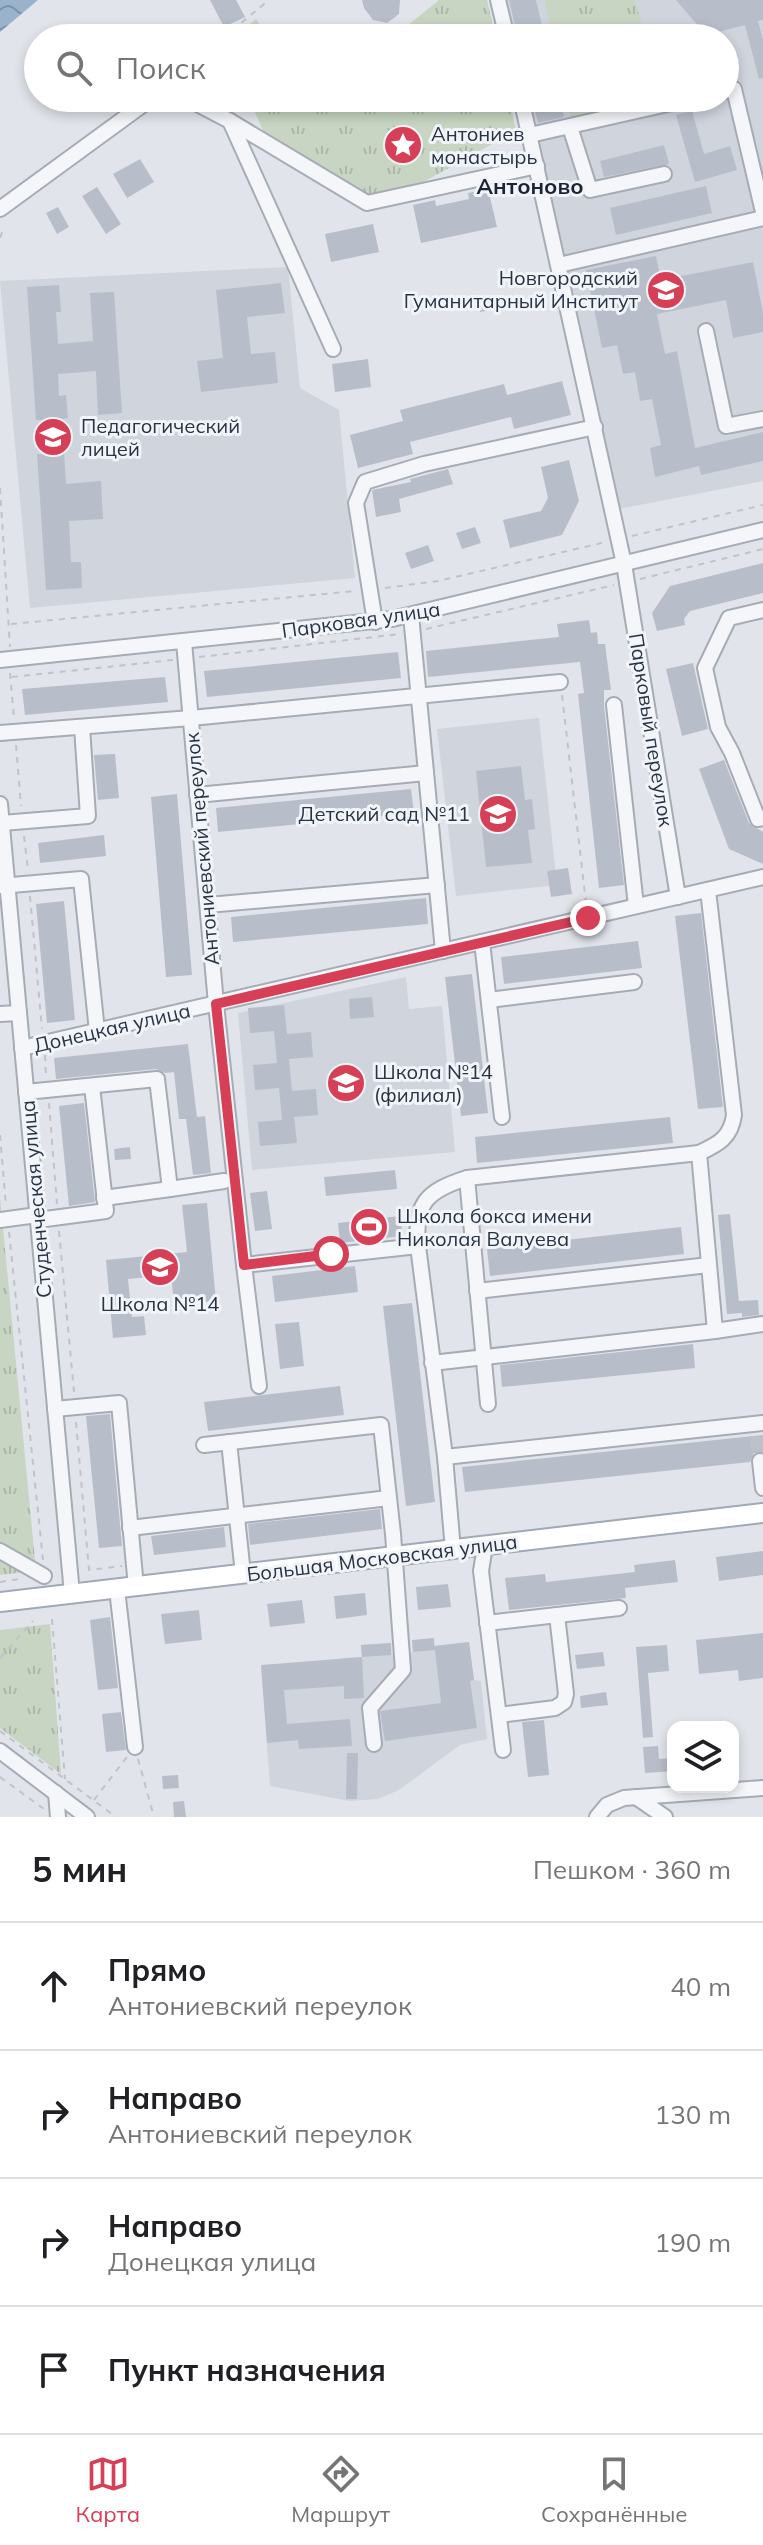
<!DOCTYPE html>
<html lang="ru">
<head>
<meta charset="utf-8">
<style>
	body { margin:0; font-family:Mulish,sans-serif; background:#f2f2f2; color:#202124 }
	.controls { position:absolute; right:24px; bottom:24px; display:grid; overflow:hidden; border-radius:16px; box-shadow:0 4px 12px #0003 }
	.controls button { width:72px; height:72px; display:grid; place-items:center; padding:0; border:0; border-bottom:2px solid #e0e0e0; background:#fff; color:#202124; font:40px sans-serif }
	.stop { position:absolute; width:24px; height:24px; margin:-18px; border:6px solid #d73f57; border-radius:50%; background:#fff }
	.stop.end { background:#d73f57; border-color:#fff; box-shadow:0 2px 8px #0008 }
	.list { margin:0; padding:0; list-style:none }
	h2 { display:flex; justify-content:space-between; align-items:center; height:104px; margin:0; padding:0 32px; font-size:34px }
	h2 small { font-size:26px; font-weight:400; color:#757577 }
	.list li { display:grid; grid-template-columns:52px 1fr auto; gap:24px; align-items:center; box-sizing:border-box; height:128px; padding:0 32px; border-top:2px solid #e0e0e0 }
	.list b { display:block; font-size:30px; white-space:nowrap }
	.list p { margin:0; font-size:26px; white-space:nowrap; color:#757577 }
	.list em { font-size:26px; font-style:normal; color:#757577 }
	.icon { flex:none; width:44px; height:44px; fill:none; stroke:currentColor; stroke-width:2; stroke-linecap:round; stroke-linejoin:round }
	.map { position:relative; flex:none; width:763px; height:1817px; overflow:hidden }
	.search { position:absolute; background:#fff; box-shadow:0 4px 12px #0003; left:24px; right:24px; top:24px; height:88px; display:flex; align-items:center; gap:20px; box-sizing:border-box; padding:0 28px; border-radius:44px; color:#757577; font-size:30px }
	.sheet { height:616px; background:#fff }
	nav { display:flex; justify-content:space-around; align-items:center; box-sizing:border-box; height:112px; border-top:2px solid #e0e0e0; background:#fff; font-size:22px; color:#757577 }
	nav a { display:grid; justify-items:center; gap:4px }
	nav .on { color:#d73f57 }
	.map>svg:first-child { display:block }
	.built { fill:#cfd4dd }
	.grass { fill:url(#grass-tufts) }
	.water { fill:url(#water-waves) }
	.building { fill:#b8bec9 }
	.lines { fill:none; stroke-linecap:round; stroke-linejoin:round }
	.minor-tunnel { stroke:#bcc1ca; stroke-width:14; stroke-dasharray:14 7; stroke-linecap:butt }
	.minor-casing { stroke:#a6acb6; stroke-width:18 }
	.major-casing { stroke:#a0a9b7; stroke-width:22 }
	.path { stroke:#c0c3ca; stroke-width:2; stroke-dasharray:6 6; stroke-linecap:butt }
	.minor { stroke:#f5f6f9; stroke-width:14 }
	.major { stroke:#fff; stroke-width:18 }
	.route { stroke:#d73f57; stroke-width:10 }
	.labels { text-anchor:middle; stroke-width:6; stroke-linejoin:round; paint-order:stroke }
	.poi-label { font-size:20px; fill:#283344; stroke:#f1f4f8; text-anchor:start }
	.street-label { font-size:20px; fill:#283344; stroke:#f1f4f8 }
	.neighbourhood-label { font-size:22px; font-weight:bold; fill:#1b2435; stroke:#f1f4f8 }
</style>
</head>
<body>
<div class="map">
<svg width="763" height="1817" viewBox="0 0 763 1817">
	<defs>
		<pattern id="grass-tufts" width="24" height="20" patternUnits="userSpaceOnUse" patternTransform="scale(2)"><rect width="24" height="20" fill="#c7d5c2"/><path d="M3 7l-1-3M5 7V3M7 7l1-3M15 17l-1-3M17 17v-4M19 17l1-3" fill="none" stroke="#abb7a8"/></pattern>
		<pattern id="water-waves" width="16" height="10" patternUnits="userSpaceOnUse" patternTransform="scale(2)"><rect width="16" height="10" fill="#9ab3cd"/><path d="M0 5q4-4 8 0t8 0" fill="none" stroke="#7e92a8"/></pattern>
	</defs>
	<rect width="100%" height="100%" fill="#e1e5eb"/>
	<g class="built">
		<polygon points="503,0 763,0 763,481 619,509 525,98 725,98 725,38 511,38"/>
		<polygon points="288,267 300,388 339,410 355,578 30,608 0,281"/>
		<polygon points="539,718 557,885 456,896 437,729"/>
		<polygon points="406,977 409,1009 442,1006 455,1152 252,1170 238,1013"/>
		<polygon points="434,1638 435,1646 469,1642 474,1680 481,1681 487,1739 460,1745 399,1790 378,1799 349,1801 270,1786 261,1665 343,1678 342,1658 362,1657 361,1645 391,1643 392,1655 413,1652"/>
	</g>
	<g class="grass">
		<polygon points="439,0 487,0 496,38 392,38"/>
		<polygon points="545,0 635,0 645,38 553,38"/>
		<polygon points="256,19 270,38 232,38"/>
		<polygon points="249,98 315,98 324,110 333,98 509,98 516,131 416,186 369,197 264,133"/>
		<polygon points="567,98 640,98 621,108 571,118"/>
		<polygon points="0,1197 36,1571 0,1575"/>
		<polygon points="50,1624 61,1774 0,1728 0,1630"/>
	</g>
	<polygon class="water" points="0,0 38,0 0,32"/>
	<g class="building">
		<polygon points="210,0 236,0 245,17 224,27"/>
		<polygon points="362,0 400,0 399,14 387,23 373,20 364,8"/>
		<polygon points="509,0 536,0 545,38 518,38"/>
		<polygon points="676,0 763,0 763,20 758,21 763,40 763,78 759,79 745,25 706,35"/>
		<polygon points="532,98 559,98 564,117 538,123"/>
		<polygon points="692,111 704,154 730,146 737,170 695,182 676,115"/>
		<polygon points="664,145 669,164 604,177 600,161"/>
		<polygon points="140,159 154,182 127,198 113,174"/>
		<polygon points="706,186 712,213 616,235 610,208"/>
		<polygon points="97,187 121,224 106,234 82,196"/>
		<polygon points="488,189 497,227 421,243 413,205 435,200 436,206 469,199 468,193"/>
		<polygon points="58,207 69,227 57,234 46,213"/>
		<polygon points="373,224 379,252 331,262 325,234"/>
		<polygon points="656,256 661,280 753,262 763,313 763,332 733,338 726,300 657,314 665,354 677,351 695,448 763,432 763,461 701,475 699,466 655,477 650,448 661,445 652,399 640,401 635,372 623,374 617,345 602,348 586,270"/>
		<polygon points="281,283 285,313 247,317 251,354 275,352 278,383 201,392 197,361 223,358 216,290"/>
		<polygon points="59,285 61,312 56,312 58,344 93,341 90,293 114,292 122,413 98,415 96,371 58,374 59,396 66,395 68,418 62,419 66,484 101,481 103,519 69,521 71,562 81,562 82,588 46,590 37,454 45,454 42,420 36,420 27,287"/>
		<polygon points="497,295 500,308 480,312 477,299"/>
		<polygon points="368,359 371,387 335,392 332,364"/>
		<polygon points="562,381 571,415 514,429 511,417 410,442 413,454 358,468 350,435 403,421 400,410 504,384 507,395"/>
		<polygon points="569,460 579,501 562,535 510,548 503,520 541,511 548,498 541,467"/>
		<polygon points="448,469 453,484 399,499 401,512 376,517 372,490 411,482 410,479"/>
		<polygon points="475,527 481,543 462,549 456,533"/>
		<polygon points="428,545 434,561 411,569 405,553"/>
		<polygon points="763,563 763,593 690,611 684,619 685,625 657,631 652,613 670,586"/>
		<polygon points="589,620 591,633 597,632 598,644 605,644 611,690 604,690 604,706 624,885 599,888 578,694 584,693 580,662 428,677 426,651 559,637 557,624"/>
		<polygon points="398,652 401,678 207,697 204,671"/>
		<polygon points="693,663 708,729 682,736 666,669"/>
		<polygon points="165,677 168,702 25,715 22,689"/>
		<polygon points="115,754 119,798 98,800 94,755"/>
		<polygon points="724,760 749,823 763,832 763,864 729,849 699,769"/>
		<polygon points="521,766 525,800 532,799 535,829 528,830 532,863 486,867 476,771"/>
		<polygon points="411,789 414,813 218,832 216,808"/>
		<polygon points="177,794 192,975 166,977 151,797"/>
		<polygon points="104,835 106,856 40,863 38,843"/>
		<polygon points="568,868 572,894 551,897 547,871"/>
		<polygon points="426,898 428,924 233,942 231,917"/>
		<polygon points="64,901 75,1020 47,1023 36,904"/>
		<polygon points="701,913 723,1107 698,1109 675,916"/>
		<polygon points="638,941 642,968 504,984 501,957"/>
		<polygon points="472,974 488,1113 461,1116 445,977"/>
		<polygon points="372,997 374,1017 350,1019 349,999"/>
		<polygon points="284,1005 287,1034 311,1032 313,1057 289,1059 292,1091 316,1089 318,1115 294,1117 297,1143 260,1146 258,1122 282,1120 279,1088 255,1090 253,1065 277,1063 274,1031 250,1033 248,1008"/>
		<polygon points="188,1044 197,1117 205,1116 211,1173 193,1175 186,1119 179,1119 174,1072 165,1073 156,1069 56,1079 54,1058"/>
		<polygon points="84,1103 95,1202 69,1206 59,1106"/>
		<polygon points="670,1117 673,1143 477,1163 475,1137"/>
		<polygon points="130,1147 131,1159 115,1160 114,1149"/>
		<polygon points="395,1170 397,1189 326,1196 324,1177"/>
		<polygon points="267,1191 272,1229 255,1231 250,1193"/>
		<polygon points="207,1203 216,1301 174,1305 171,1275 128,1279 132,1317 144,1316 146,1335 113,1338 106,1260 187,1252 182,1205"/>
		<polygon points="730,1214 739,1301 758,1300 759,1315 742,1317 742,1313 727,1314 718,1215"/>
		<polygon points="400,1216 403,1236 340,1243 338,1223"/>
		<polygon points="681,1227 684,1254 490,1276 487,1249"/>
		<polygon points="355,1266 358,1292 275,1302 272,1276"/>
		<polygon points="412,1303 435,1502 406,1506 383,1306"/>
		<polygon points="299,1322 304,1366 280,1369 275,1324"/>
		<polygon points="693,1344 695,1368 502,1387 500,1365"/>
		<polygon points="340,1386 344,1415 208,1431 204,1402"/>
		<polygon points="110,1414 122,1546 99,1548 86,1416"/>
		<polygon points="763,1435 763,1452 754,1453 750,1462 465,1492 462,1467"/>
		<polygon points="380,1509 382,1529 250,1545 248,1524"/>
		<polygon points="224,1527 226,1547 154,1555 151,1536"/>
		<polygon points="763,1551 763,1575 719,1581 716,1557"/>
		<polygon points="675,1560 678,1582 625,1588 626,1598 509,1610 505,1578 545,1574 546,1582 635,1572 634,1565"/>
		<polygon points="448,1584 451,1607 418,1610 416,1587"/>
		<polygon points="365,1593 367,1615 336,1619 334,1596"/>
		<polygon points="302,1600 305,1623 270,1627 267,1604"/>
		<polygon points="199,1610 202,1640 165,1644 161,1614"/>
		<polygon points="110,1617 118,1688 98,1690 90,1620"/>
		<polygon points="763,1633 763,1678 739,1681 738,1670 699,1674 696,1640"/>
		<polygon points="434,1638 434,1646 469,1642 474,1680 470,1681 477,1728 385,1741 380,1711 441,1703 435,1650 413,1652 412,1640"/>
		<polygon points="391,1643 391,1655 362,1657 361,1645"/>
		<polygon points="667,1645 669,1671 648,1673 653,1737 643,1738 636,1647"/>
		<polygon points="603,1652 605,1666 577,1669 575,1655"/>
		<polygon points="362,1657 364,1698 344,1699 344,1686 284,1690 287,1724 350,1719 352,1746 299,1749 298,1740 267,1743 261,1665"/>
		<polygon points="606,1692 608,1705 581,1708 580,1696"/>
		<polygon points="121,1712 126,1750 106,1752 102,1714"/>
		<polygon points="544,1720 549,1775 528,1777 522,1722"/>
		<polygon points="658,1746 659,1759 673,1758 673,1771 645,1773 643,1747"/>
		<polygon points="347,1753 358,1753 357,1799 346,1799"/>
		<polygon points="178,1775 179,1788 163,1789 162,1776"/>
		<polygon points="184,1801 186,1817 174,1817 173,1802"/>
	</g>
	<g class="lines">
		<polyline class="minor-tunnel" points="757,1436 760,1461"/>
		<defs>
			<g id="minor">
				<polyline points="498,0 507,38"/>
				<polyline points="725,91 734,89 763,212"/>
				<polyline points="186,98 230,121 367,203 537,166"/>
				<polyline points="521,98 624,564 678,897"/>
				<polyline points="230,121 333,349"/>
				<polyline points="570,127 590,190 664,174"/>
				<polyline points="530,135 694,98"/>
				<polyline points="0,209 152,98"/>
				<polyline points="559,265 763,218"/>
				<polyline points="706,331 726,426 763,419"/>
				<polyline points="763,610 729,618 705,668 718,727 732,753 758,819 763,818"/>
				<polyline points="411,615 443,951"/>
				<polyline points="375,622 356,503 365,482 424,464 595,427"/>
				<polyline points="184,642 216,1004 244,1265 418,1246"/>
				<polyline points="0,660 392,619 763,530"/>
				<polyline points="614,705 636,906"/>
				<polyline points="0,733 191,718 560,682"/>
				<polyline points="197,795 426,773"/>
				<polyline points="0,804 72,1594"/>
				<polyline points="2,823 88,816 82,727"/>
				<polyline points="0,886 81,879 97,1031"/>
				<polyline points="208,905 437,885"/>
				<polyline points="482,942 502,1117"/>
				<polyline points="489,1000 634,982"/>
				<polyline points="0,1014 19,1013"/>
				<polyline points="22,1048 763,877"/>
				<polyline points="26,1092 157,1079 170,1189 224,1181"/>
				<polyline points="699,1153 715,1331 763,1324"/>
				<polyline points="467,1178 488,1404"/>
				<polyline points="104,1198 170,1189"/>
				<polyline points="0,1220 37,1215"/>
				<polyline points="38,1220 106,1211 92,1086"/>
				<polyline points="244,1265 259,1386"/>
				<polyline points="477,1291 709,1265"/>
				<polyline points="432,1363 715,1331"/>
				<polyline points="55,1409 119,1403 136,1587"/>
				<polyline points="229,1442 243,1574"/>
				<polyline points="204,1445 381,1425 393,1534 403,1670 370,1708 374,1744"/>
				<polyline points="445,1457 763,1423"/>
				<polyline points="760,1461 763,1488"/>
				<polyline points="130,1528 389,1498"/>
				<polyline points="485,1546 481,1571 503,1750"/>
				<path d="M 453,1550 L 445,1457 L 418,1246 C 414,1204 426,1191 467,1178 L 699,1153 C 719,1144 731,1137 734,1115 L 708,890"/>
				<polyline points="0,1551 44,1576"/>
				<polyline points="117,1589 135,1747"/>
				<polyline points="487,1623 619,1608"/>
				<polyline points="499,1715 555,1708 564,1702 566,1694 557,1615"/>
				<polyline points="0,1751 87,1817"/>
				<polyline points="56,1793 58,1817"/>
				<polyline points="636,1797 665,1817"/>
				<polyline points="597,1817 607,1805 624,1798 763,1788"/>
			</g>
			<polyline id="major" points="0,1602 763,1513"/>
		</defs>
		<use href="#minor" class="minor-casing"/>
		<use href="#major" class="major-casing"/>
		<g class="path">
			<polyline points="223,38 269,0"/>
			<polyline points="0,238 3,230"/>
			<polyline points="0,488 10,647"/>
			<polyline points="632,536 763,505"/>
			<polyline points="640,579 763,549"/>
			<polyline points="385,588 438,581 606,542"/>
			<polyline points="11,624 355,591"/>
			<polyline points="426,629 614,585"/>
			<polyline points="199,657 400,634"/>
			<polyline points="10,673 14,718"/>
			<polyline points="12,677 173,660"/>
			<polyline points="562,695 586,903"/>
			<polyline points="16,745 21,806"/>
			<polyline points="24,836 28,870"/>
			<polyline points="30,896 42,1029"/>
			<polyline points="45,1055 46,1077"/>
			<polyline points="49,1103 57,1204"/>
			<polyline points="0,1135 6,1206"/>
			<polyline points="59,1231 74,1392"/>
			<polyline points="9,1232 43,1560"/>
			<polyline points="76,1422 89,1570 122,1566"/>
			<polyline points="0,1582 19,1579"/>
			<polyline points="52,1619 65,1779"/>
			<polyline points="0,1658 33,1621"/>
			<polyline points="0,1731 116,1817"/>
			<polyline points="138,1759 154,1817"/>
			<polyline points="0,1777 44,1809"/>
			<polyline points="94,1800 127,1757"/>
		</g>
		<use href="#minor" class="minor"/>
		<use href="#major" class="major"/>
	</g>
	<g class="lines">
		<polyline class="route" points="331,1254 244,1265 216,1004 588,918"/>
	</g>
	<defs>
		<symbol id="sight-disc" viewBox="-11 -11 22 22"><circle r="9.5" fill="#d73f57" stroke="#f1f4f8"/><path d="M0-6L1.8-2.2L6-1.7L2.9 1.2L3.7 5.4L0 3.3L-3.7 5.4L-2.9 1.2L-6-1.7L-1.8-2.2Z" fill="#fff"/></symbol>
		<symbol id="university-disc" viewBox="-11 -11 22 22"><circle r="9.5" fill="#d73f57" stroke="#f1f4f8"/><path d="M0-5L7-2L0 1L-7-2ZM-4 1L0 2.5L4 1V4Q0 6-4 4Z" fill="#fff"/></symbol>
		<symbol id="school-disc" viewBox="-11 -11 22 22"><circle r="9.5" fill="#d73f57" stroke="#f1f4f8"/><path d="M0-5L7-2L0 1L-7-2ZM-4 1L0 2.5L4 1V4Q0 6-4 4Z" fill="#fff"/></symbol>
		<symbol id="stadium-disc" viewBox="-11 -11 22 22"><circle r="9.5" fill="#d73f57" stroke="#f1f4f8"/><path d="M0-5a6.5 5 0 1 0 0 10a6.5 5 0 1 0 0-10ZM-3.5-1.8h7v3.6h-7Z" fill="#fff"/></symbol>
	</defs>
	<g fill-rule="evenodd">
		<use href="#sight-disc" x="381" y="123" width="44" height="44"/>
		<use href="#university-disc" x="644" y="268" width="44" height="44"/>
		<use href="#school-disc" x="31" y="415" width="44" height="44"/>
		<use href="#school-disc" x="476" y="792" width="44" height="44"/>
		<use href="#school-disc" x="324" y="1061" width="44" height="44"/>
		<use href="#stadium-disc" x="347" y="1205" width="44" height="44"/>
		<use href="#school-disc" x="138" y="1245" width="44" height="44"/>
	</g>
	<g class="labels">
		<g class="poi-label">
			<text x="431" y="141">Антониев<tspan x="431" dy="23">монастырь</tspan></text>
			<text x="638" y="285" text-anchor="end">Новгородский<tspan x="638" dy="23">Гуманитарный Институт</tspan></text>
			<text x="81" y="433">Педагогический<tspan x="81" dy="23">лицей</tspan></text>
			<text x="470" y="821" text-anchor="end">Детский сад №11</text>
			<text x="374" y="1079">Школа №14<tspan x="374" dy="23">(филиал)</tspan></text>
			<text x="397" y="1223">Школа бокса имени<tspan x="397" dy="23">Николая Валуева</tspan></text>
			<text x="160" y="1311" text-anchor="middle">Школа №14</text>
		</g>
		<g class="street-label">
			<text transform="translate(361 620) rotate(-8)" y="7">Парковая улица</text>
			<text transform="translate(651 730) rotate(81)" y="7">Парковый переулок</text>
			<text transform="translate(202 849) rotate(-95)" y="7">Антониевский переулок</text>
			<text transform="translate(112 1028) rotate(-13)" y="7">Донецкая улица</text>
			<text transform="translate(36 1199) rotate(-95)" y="7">Студенческая улица</text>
			<text transform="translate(382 1558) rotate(-7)" y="7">Большая Московская улица</text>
		</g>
		<g class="neighbourhood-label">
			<text x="530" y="194">Антоново</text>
		</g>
	</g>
</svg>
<div class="controls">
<button><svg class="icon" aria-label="layers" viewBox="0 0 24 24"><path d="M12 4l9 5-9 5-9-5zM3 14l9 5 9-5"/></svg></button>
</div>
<div class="stop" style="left:331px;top:1254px"></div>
<div class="stop end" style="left:588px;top:918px"></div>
<div class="search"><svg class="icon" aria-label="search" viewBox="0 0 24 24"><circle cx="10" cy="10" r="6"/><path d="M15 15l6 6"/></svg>Поиск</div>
</div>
<section class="sheet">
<h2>5 мин<small>Пешком · 360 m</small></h2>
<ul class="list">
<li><svg class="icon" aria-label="ahead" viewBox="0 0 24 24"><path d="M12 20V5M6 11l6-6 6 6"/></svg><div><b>Прямо</b><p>Антониевский переулок</p></div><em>40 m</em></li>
<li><svg class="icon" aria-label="right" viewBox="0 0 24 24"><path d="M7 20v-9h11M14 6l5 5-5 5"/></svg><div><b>Направо</b><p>Антониевский переулок</p></div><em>130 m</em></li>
<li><svg class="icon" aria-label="right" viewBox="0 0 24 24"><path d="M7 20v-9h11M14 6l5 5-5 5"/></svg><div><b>Направо</b><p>Донецкая улица</p></div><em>190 m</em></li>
<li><svg class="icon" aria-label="arrive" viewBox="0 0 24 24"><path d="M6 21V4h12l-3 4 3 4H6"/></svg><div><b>Пункт назначения</b></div></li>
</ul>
</section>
<nav>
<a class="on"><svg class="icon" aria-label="map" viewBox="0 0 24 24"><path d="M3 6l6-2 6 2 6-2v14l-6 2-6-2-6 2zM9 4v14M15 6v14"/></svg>Карта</a>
<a><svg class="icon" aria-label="directions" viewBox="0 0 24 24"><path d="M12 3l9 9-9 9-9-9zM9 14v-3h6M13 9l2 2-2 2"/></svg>Маршрут</a>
<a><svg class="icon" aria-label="saved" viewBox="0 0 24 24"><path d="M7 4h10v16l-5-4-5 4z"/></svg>Сохранённые</a>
</nav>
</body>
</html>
